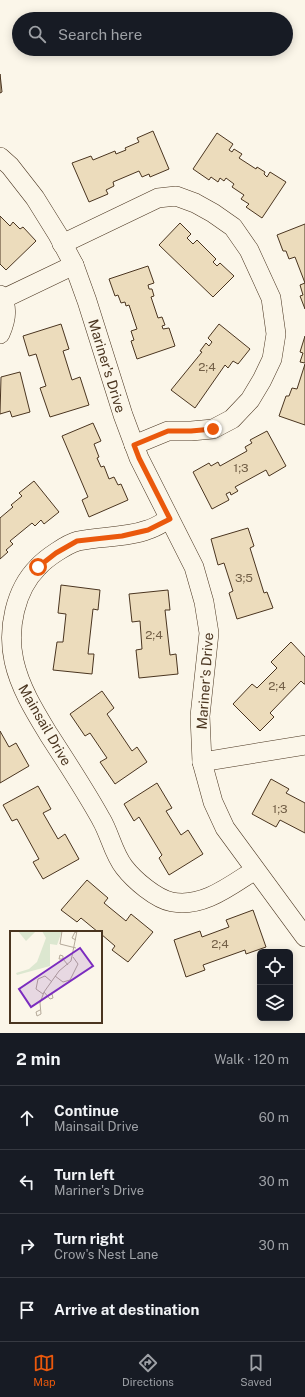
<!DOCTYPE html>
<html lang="en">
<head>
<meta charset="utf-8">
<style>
	body { margin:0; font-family:"Public Sans",sans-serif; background:#242831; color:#f1f3f6 }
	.controls { position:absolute; right:12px; bottom:12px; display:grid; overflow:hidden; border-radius:6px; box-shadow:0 2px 10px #0003 }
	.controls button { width:36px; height:36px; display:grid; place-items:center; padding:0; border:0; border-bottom:1px solid #363941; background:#171b24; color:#f1f3f6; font:20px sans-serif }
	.stop { position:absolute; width:12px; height:12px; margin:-9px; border:3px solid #ea580c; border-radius:50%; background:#fff }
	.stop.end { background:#ea580c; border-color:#fff; box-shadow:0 1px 4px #0008 }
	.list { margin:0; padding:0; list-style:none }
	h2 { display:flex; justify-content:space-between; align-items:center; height:52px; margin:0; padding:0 16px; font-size:17px }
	h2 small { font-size:13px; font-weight:400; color:#9ea1a6 }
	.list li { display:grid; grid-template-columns:26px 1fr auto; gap:12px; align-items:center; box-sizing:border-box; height:64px; padding:0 16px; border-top:1px solid #363941 }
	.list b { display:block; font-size:15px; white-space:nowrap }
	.list p { margin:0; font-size:13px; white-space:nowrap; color:#9ea1a6 }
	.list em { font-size:13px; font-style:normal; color:#9ea1a6 }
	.icon { flex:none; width:22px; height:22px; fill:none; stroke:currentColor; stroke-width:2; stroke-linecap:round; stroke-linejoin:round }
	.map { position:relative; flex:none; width:305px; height:1033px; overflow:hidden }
	.search { position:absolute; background:#171b24; box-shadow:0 2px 10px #0003; left:12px; right:12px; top:12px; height:44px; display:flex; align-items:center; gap:10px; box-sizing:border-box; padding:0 14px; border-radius:22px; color:#9ea1a6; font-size:15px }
	.sheet { height:308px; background:#171b24 }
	nav { display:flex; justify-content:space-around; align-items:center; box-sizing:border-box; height:56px; border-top:1px solid #363941; background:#171b24; font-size:11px; color:#9ea1a6 }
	nav a { display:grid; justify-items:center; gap:2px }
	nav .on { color:#ea580c }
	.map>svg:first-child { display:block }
	.building { fill:#ecdcbc; stroke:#4a3520 }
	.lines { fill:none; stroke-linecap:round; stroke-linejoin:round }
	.minor-casing { stroke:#4a3520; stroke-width:20 }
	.minor { stroke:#fbf6e9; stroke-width:19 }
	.route { stroke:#ea580c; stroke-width:5 }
	.labels { text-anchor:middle; stroke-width:3; stroke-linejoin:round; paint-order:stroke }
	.number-label { font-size:12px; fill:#725f47 }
	.street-label { font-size:14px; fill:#4a3520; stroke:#fbf6e9 }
	.inset-road { fill:none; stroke:#b4a999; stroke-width:1 }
	.view { fill:#7b2cbf; fill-opacity:0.15; stroke:#7b2cbf; stroke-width:2 }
	.inset-edge { fill:none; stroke:#4a3520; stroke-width:2 }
</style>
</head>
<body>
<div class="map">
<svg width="305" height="1033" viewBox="0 0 305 1033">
	<rect width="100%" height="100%" fill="#fbf6e9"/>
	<g class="building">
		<polygon points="0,74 2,92 0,93"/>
		<polygon points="153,131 169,169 150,177 149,174 142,177 139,171 113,182 114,186 106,190 108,194 89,202 72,163 91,156 93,160 115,151 116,154 126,150 125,148 139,142 137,138"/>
		<polygon points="217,133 233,144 229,150 232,152 234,149 242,154 239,158 256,169 257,167 265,172 264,174 267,177 270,172 286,182 262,218 246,207 249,204 241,199 244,195 232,187 234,184 226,178 224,181 220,178 218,182 211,177 209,180 193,169"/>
		<polygon points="0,216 10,226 13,222 20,229 23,227 36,241 6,270 0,264"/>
		<polygon points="180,223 191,234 187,238 193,244 197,240 216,259 213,262 217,266 220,263 234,276 213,297 159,245"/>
		<polygon points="305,224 305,309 300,296 303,295 300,285 305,283 295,257 289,259 286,251 283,251 277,235"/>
		<polygon points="148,266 154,283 148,285 149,289 152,289 154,296 151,297 158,318 162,317 165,325 162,326 163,329 169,328 175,346 137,359 131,341 134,340 131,331 137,329 129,305 126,306 125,302 121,303 118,295 115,296 109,279"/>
		<polygon points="61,324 69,349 63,351 72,380 80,377 89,405 50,417 40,388 46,386 36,354 29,356 23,336"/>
		<polygon points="219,324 250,349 238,364 233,361 228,368 225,365 195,408 171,390 202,352 200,351 206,343 209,346 212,342 208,338"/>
		<polygon points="305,336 305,363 300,362 303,353 300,352"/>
		<polygon points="305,364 305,425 279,416 286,396 289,396 292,388 297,389"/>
		<polygon points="20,372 30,412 12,417 10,411 0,414 1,377"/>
		<polygon points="93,423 101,441 94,444 99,457 97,458 101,467 104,466 109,479 114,477 118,485 121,484 128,500 89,517 82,500 88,497 62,436"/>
		<polygon points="267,431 286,466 269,476 266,470 235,487 238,491 231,495 230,492 226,494 229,500 212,509 193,472 209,463 211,466 218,462 220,466 247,451 245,447 252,443 250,440"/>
		<polygon points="34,481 59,512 44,524 41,520 35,526 32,523 10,541 13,544 6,550 8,552 0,559 0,518 13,507 11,505 22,496 19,493"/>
		<polygon points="248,528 254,546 250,548 264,593 267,592 273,608 237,619 229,593 233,591 224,563 218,565 211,539"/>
		<polygon points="61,585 100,590 98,610 93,609 88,654 94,654 92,674 53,670 57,642 63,642 66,614 58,613"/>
		<polygon points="168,590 170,610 165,610 170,655 176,654 178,674 139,678 136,650 142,649 140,621 132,622 129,594"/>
		<polygon points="291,642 305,657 305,684 304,684 301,681 270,713 274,717 260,731 233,704 252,684 257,688 277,668 271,662"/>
		<polygon points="102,691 114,708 107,714 132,751 137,747 147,762 115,784 100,762 107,758 90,733 85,736 70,714"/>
		<polygon points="0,731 9,747 16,743 29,766 0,783"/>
		<polygon points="271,779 289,789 286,793 305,803 305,833 280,820 276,827 252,814"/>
		<polygon points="157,783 172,808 166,811 181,835 188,830 203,854 169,875 159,858 162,855 139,817 134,821 124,804"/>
		<polygon points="38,786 51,809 43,813 58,839 65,834 79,859 43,879 33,862 39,859 17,819 12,821 3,805"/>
		<polygon points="87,880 108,898 104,903 126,921 131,914 153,932 128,962 112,950 115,946 101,934 101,932 98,932 81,918 77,922 61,910"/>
		<polygon points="253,910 266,947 246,954 245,950 203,965 205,970 186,977 174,940 200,931 202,937 229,927 226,920"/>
	</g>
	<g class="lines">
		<defs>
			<g id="minor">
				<polyline points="0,157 10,166 35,198 58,235 74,265 87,301 123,415 139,458 194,567 204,602 209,633 200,716 202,762 213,802 225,828 305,937"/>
				<polyline points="62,244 158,198 176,196 195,203 213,213 233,227 249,250 271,298 276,334 272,359 262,380 250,400 232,419 213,429 191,431 168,431 134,445"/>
				<path d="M 0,295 C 9,307 6,321 0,334"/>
				<polyline points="3,299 74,265"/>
				<path d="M 169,519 C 162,523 155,528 147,530 C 125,538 101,536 78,541 C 67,544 46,558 38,567 C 15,590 7,629 14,661 C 20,688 35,712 49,735 C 67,763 85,790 101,819 C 110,834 113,853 124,867 C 134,880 156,899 172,902 C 203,908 231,885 255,870"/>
				<polyline points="202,762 305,745"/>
			</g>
		</defs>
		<use href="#minor" class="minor-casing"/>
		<use href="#minor" class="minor"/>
	</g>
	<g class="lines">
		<polyline class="route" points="38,567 56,553 77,541 122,536 148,530 170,519 139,458 134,445 168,431 191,431 213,429"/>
	</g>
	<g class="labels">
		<g class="number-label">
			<text x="207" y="371">2;4</text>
			<text x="241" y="472">1;3</text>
			<text x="244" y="582">3;5</text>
			<text x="154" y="639">2;4</text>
			<text x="277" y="690">2;4</text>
			<text x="280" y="813">1;3</text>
			<text x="220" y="948">2;4</text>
		</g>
		<g class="street-label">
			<text transform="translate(107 366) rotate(73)" y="5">Mariner's Drive</text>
			<text transform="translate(205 681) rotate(-86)" y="5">Mariner's Drive</text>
			<text transform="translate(45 725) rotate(60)" y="5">Mainsail Drive</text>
		</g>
	</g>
	<g transform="translate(10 931)">
		<rect width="92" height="92" fill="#fbf6e9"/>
		<path d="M 8,0 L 26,0 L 16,10 ZM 32,0 L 52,0 L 47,14 L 40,13 L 40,35 L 7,44 L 6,42 L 19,38 L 27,31 L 36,7 Z" fill="#dce7d0"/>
		<path class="inset-road" d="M 52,0 L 50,13 L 66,17M 66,9 L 62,7 L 65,1 L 67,2M 53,28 L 49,28 L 50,24 L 53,25 L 53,28 L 58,34M 45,45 L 53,51 L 60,49 L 68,33 L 63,26M 34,61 L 40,68 L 43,67 L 42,63 L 39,64M 33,63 L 26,58 L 28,48 L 35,45 L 42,51M 30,79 L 26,81 L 27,85 L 31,83 L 30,72 L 34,61 L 49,40 L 61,30 L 67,0"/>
		<path class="view" d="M 70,17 L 83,35 L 21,76 L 9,58 Z"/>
		<rect width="92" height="92" class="inset-edge"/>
	</g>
</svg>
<div class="controls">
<button><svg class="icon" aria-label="locate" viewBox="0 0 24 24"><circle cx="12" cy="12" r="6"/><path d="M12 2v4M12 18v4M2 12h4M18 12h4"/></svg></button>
<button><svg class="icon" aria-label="layers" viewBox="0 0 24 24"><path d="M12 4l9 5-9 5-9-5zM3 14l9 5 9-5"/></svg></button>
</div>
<div class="stop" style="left:38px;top:567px"></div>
<div class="stop end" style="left:213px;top:429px"></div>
<div class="search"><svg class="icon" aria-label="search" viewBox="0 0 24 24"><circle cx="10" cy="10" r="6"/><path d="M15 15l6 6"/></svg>Search here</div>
</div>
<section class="sheet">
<h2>2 min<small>Walk · 120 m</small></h2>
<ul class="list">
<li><svg class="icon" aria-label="ahead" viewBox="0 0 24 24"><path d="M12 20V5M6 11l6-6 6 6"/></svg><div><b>Continue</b><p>Mainsail Drive</p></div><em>60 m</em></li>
<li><svg class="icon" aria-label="left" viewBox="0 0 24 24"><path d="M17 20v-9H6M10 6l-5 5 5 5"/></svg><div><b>Turn left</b><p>Mariner's Drive</p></div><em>30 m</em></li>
<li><svg class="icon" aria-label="right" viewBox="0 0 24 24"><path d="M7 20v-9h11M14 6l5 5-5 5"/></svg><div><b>Turn right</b><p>Crow's Nest Lane</p></div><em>30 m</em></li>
<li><svg class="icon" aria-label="arrive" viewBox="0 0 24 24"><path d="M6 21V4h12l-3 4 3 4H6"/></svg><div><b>Arrive at destination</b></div></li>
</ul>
</section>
<nav>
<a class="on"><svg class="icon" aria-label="map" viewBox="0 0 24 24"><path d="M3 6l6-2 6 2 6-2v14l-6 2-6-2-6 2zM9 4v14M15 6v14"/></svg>Map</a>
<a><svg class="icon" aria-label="directions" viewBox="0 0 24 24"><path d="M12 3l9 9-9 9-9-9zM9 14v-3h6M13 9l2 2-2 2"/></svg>Directions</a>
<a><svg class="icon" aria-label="saved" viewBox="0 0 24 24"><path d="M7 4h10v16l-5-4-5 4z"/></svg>Saved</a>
</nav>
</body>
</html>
